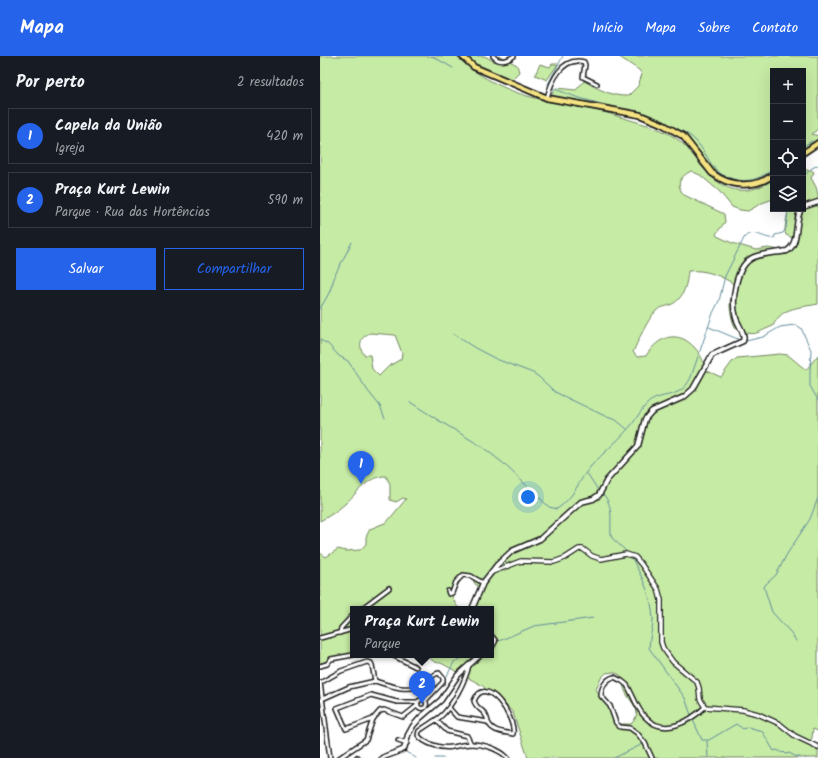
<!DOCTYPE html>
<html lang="pt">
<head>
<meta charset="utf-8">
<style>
	body { margin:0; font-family:Kalam,sans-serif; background:#20242c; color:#f1f3f6 }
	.controls { position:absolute; right:12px; top:12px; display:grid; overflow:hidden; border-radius:0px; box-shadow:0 4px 16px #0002 }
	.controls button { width:36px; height:36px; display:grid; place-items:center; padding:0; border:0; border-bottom:1px solid #363941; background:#171b24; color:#f1f3f6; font:20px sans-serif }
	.you { position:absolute; left:208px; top:441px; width:14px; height:14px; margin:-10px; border:3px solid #fff; border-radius:50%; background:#1a73e8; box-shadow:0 0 0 6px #1a73e833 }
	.badge { display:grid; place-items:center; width:26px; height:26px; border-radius:50%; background:#2563eb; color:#fff; font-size:13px; font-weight:700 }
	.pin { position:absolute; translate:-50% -33px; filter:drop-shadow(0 1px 2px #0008) }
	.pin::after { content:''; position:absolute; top:21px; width:14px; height:12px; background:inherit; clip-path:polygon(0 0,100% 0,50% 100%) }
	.popup { position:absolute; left:30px; top:550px; width:144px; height:52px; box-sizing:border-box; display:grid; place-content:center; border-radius:0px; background:#171b24; filter:drop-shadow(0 1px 3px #0005); font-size:13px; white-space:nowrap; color:#9ea1a6 }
	.popup b { font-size:15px; color:#f1f3f6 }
	.popup::after { content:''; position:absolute; left:50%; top:100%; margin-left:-8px; border:8px solid transparent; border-top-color:#171b24 }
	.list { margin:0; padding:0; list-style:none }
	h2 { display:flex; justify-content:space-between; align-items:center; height:52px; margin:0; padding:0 16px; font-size:17px }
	h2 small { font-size:13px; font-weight:400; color:#9ea1a6 }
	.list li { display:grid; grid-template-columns:26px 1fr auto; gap:12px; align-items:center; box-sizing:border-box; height:56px; margin:0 8px 8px; padding:0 8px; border:1px solid #363941; border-radius:0px }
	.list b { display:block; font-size:15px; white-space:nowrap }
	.list p { margin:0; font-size:13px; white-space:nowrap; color:#9ea1a6 }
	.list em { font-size:13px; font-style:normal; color:#9ea1a6 }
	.actions { display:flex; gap:8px; padding:12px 16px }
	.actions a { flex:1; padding:9px 0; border:1px solid #2563eb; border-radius:0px; text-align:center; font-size:14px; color:#2563eb }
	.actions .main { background:#2563eb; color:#fff }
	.icon { flex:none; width:22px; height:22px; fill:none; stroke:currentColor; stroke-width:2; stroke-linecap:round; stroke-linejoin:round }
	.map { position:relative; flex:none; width:498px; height:702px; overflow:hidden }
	header { display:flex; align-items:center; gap:24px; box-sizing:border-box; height:56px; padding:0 20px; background:#2563eb; color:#fff }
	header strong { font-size:19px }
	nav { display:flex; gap:22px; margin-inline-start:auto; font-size:14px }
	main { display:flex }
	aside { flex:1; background:#171b24 }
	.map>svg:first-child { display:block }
	.green { fill:#c6eba5; stroke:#718460; fill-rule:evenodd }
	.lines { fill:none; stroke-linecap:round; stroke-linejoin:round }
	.stream { stroke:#618c9b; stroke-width:1 }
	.minor-casing { stroke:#1c1c1c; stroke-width:6 }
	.tertiary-casing { stroke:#1c1c1c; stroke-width:6 }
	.secondary-casing { stroke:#1c1c1c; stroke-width:7 }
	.trunk-casing { stroke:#1c1c1c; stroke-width:8 }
	.minor { stroke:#fff; stroke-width:3 }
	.tertiary { stroke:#fff; stroke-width:3.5 }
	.secondary { stroke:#fff; stroke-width:4 }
	.trunk { stroke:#f5e382; stroke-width:4.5 }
</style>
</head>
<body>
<header>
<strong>Mapa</strong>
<nav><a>Início</a><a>Mapa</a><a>Sobre</a><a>Contato</a></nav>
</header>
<main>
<aside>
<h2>Por perto<small>2 resultados</small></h2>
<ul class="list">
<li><span class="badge">1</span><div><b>Capela da União</b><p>Igreja</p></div><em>420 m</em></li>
<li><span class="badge">2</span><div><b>Praça Kurt Lewin</b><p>Parque · Rua das Hortências</p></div><em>590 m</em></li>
</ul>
<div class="actions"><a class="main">Salvar</a><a>Compartilhar</a></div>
</aside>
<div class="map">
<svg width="498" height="702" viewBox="0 0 498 702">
	<rect width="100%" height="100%" fill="#fff"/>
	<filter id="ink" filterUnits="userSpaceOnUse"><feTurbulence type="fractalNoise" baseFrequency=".025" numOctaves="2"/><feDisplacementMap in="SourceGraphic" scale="8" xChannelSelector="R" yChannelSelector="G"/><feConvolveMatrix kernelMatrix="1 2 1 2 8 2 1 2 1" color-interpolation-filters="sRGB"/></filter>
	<g filter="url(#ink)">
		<g class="green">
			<path d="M 0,0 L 138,0 C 151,18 190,36 211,41 C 230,46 249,48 267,52 C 283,55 299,61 314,65 C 334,71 353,76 367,92 C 373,98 377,105 382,111 C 404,136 423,142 453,124 L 453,143 L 442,147 L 428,155 L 420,154 L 412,151 L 399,135 L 380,119 L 371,115 C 360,121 355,128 364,139 L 404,158 L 405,166 L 396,178 L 397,180 L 412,187 L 436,194 L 448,192 L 466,195 L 469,194 L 475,183 L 466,179 C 463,172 468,161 468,153 L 483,153 L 483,114 L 491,114 L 494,116 L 491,122 L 496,131 L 498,139 L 498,248 C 480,252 462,250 453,270 C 435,277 435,282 415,272 C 410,257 406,243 417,230 C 402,220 386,213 368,215 C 367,227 364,244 350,249 C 345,251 340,251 336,255 C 327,264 318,285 313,296 L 317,301 L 326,300 C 338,280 358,273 375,292 C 380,298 385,306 385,314 L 401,321 L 412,306 L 417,302 L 460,298 L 468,299 L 486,314 L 498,299 L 498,675 L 493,673 L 492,682 L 488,688 L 498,694 L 498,702 L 208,702 L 193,657 L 188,651 L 168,636 L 163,630 L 121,607 C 114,607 112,605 108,599 L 171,599 L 171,553 L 151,553 L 160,531 L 155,528 L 151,519 L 148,518 L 143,520 L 132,540 L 136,549 L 140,553 L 33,553 L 33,599 L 9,604 L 0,608 L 0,497 L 6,501 L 18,493 L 26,495 L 40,494 L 46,488 L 46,481 L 50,473 L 67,466 L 86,443 L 83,442 L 76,446 L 70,444 L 70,428 L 66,420 C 48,420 38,436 26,447 C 18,454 10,460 0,465 ZM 50,277 L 75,279 L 82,297 L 81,303 L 69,310 L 59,320 L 52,313 L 50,299 L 44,299 C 38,289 40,281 50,277 ZM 293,616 L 300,619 C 303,625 303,631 306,637 C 312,649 324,654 311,668 L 299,668 L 293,662 L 290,650 L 276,634 L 281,622 L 286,617 Z"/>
			<polygon points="145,0 165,0 175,6 180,0 197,9 199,16 188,27 156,11"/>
			<path d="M 298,0 L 498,0 L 498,73 L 492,78 L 498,80 L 498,86 L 483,97 L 483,15 L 453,15 L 453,118 L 445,123 L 421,130 L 397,120 L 362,80 L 332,65 L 261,45 L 231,40 L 236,32 L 256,34 L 264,25 C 277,32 292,41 308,40 L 318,30 L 322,18 L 319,14 Z"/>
			<polygon points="220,8 230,11 232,8 238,8 227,24 215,19"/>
		</g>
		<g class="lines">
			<g class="stream">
				<polyline points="112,0 133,12"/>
				<polyline points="229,31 228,28 243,0"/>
				<polyline points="232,32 256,41 303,54"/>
				<path d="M 348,69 C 358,73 368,77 375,84 C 384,93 388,105 396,114 C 400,118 405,120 410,122 C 426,128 440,123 453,113"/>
				<polyline points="483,90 492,85"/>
				<polyline points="483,121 492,112 498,109"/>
				<polyline points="0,253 9,237 16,217 32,186"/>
				<polyline points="389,271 420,284"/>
				<polyline points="133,278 155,292 176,303 213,317 219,321 235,336 287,361 296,364 307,373"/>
				<polyline points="0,284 8,288 19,300 28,305 48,335 60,350 65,362"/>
				<polyline points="426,285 443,281 460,271 467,270 476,269 481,272 491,294 490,318 490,330 498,344"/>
				<path d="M 90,346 L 118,364 L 161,390 L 183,407 L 229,451 L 237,453 C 255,441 258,425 271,410 C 283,397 297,386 308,373 C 315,366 319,356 326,349 C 340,334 360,346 371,321 L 393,257 L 399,245 L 405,220 L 424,182 C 432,171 445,184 454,182 L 455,179 L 463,177 L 466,172 L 468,153"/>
				<polyline points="267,417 278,434"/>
				<path d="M 283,438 C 294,450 290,463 291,478 L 292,482 L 306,495"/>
				<path d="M 312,502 C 323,524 332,539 333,564 C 333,573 329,582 329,592 L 365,642 L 371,659"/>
				<polyline points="179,585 214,570 273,562"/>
				<polyline points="476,585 471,577 452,556 444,531 446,528 456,519 467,498 490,463 498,442"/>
				<polyline points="127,620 134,606 146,599"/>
				<polyline points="373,664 382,684 389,684 416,668 423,673 428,671 442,675 454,695 457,694 463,697 464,696 466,698 469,697 477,701 480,701"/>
				<polyline points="387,685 388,702"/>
				<polyline points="86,696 96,702"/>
				<polyline points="115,702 124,702"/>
				<polyline points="294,702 323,688"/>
				<polyline points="485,702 486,702"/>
			</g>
			<defs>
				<g id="minor">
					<path d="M 173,0 C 179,7 187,5 194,0"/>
					<path d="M 227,42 C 231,26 242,0 264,6 L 265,9 L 263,21 L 277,28"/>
					<polyline points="128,535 129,538 132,537 136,526 143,519 151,520 163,527"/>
					<polyline points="41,553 69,532"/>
					<polyline points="20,577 21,572 33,559"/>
					<polyline points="0,582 33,573"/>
					<polyline points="72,599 96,611"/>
					<path d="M 149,609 C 146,624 132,651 120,661 C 113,666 106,670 99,675 L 98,679 C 104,688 122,693 132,691 C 138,690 145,688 151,688 C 164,688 179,693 188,702"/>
					<polyline points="0,610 7,608 11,603 33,599"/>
					<path d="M 55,625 C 70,630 89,637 104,628 C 109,624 112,618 119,617 L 123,622 L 123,626 L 106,644"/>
					<polyline points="0,626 10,702"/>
					<polyline points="0,627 21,615 47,606 51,607 52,609 55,625"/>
					<circle cx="102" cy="648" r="4.5"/>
					<polyline points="0,644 29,631 55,625"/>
					<path d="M 129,652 L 137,661 L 168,666 C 172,676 183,676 193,678 C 196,662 166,616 154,645 C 157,655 166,653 168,666"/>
					<polyline points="53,663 26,673 17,652 51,639 77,646 98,646"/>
					<polyline points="116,664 127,675 147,680 151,688"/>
					<polyline points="78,684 87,687"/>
					<polyline points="19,702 46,684 53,663 60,655 64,654 83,661 98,649"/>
					<polyline points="36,702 37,701"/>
					<path d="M 332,702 L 325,687 L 317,677 L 310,672 L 300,671 L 296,667 L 290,650 L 281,640 C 281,631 286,623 294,621 L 302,625 L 307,629 C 313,639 317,653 325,661 C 344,681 369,666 385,651"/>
				</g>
				<polyline id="tertiary" points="172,516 201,505 234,506 245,502 259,493 263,493 272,500 281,503 306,498 315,501 321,508 338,533 341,544 341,586 343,592 353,606 377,626 379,632 380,643 385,651 423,654 438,658 460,668 475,680 498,691"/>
				<g id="secondary">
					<polyline points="483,151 498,146"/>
					<path d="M 152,553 L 163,527 L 177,509 L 192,495 L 220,483 L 261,446 L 273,443 L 279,439 L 287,424 L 318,390 L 325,363 L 332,355 L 364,341 L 373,333 L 392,299 L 423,285 C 426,278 418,269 416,262 C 411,245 415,209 434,201 C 444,197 457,197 467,195 C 480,187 474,165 481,153"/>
					<polyline points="171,580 175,585 171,592"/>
					<path d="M 62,702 C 69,698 77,697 84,693 L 88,679 L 93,670 L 100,662 L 121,644 L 138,619 L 160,599"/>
				</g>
				<g id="trunk">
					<path d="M 142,0 L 154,11 L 227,42 L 320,59 L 342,68 L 363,80 L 392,117 C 410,131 434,133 453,119"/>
					<polyline points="483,97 498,87"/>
				</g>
			</defs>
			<use href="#minor" class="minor-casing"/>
			<use href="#tertiary" class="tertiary-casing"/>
			<use href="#secondary" class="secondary-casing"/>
			<use href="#trunk" class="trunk-casing"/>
			<use href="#minor" class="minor"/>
			<use href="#tertiary" class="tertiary"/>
			<use href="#secondary" class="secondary"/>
			<use href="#trunk" class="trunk"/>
		</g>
	</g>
</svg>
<div class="controls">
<button>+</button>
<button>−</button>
<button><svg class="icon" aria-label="locate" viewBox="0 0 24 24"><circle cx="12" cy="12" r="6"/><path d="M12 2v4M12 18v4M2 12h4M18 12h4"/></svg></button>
<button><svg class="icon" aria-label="layers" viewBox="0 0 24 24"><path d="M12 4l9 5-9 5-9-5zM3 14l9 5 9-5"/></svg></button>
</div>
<div class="you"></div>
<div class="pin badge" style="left:41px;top:428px">1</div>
<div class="pin badge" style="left:102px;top:648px">2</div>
<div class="popup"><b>Praça Kurt Lewin</b>Parque</div>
</div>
</main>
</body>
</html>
